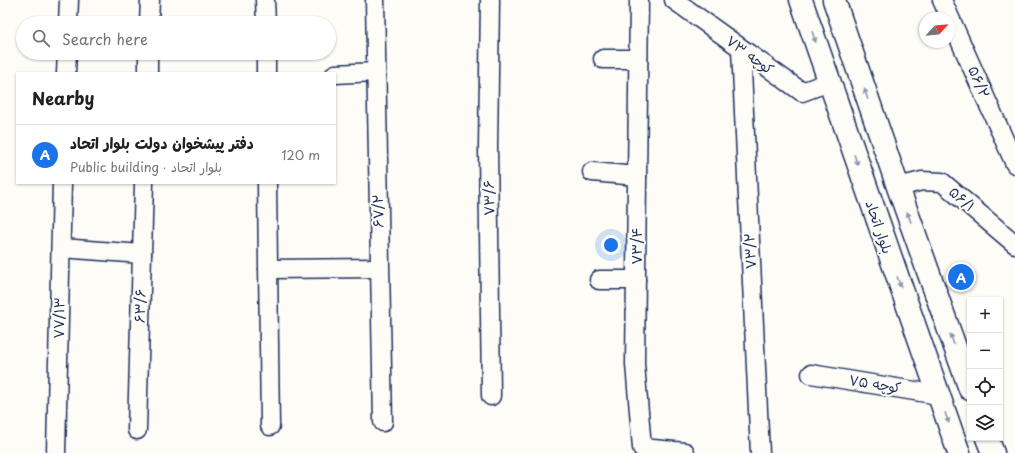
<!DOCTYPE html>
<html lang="en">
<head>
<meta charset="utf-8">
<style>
	body { margin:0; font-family:"Playpen Sans","Playpen Sans Arabic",sans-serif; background:#f6f6f6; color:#202124 }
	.controls { position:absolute; right:12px; bottom:12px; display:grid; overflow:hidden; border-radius:0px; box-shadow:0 1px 3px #0004 }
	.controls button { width:36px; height:36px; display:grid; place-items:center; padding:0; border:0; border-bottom:1px solid #e0e0e0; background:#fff; color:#202124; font:20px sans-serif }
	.compass { position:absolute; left:919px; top:12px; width:36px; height:36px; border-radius:50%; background:#fff; box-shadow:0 1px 3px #0004; rotate:64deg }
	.you { position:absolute; left:611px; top:245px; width:14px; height:14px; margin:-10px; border:3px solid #fff; border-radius:50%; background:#1a73e8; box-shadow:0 0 0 6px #1a73e833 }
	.badge { display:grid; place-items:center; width:26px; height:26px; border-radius:50%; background:#1a73e8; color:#fff; font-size:13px; font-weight:700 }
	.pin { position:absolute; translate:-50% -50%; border:2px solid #fff; box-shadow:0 1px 4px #0006 }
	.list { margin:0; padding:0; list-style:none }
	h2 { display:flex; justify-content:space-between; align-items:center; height:52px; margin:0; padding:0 16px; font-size:17px }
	h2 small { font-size:13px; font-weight:400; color:#757577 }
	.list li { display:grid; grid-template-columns:26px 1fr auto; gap:12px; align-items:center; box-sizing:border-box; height:60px; padding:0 16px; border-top:1px solid #e0e0e0 }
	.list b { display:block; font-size:15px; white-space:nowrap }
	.list p { margin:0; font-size:13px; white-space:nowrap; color:#757577 }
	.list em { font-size:13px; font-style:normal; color:#757577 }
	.icon { flex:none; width:22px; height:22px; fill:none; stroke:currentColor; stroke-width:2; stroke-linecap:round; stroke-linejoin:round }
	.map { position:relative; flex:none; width:1015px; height:453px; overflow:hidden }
	.search { position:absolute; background:#fff; box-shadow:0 1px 3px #0004; left:16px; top:16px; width:320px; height:44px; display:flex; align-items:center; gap:10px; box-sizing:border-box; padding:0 14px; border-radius:22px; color:#757577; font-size:15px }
	.panel { position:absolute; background:#fff; box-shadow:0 1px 3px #0004; left:16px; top:72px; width:320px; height:112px; border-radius:0px }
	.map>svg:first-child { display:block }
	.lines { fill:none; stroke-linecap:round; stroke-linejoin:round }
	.minor-casing { stroke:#1b2f5e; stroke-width:21 }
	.secondary-casing { stroke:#1b2f5e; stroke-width:25 }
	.minor { stroke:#fdfcf7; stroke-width:18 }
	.secondary { stroke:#fdfcf7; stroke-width:22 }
	.oneway { fill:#8c96aa }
	.labels { text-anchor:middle; stroke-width:4; stroke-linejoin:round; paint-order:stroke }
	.street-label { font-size:14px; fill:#1b2f5e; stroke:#fdfcf7 }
</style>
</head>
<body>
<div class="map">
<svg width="1015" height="453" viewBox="0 0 1015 453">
	<rect width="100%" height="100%" fill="#fdfcf7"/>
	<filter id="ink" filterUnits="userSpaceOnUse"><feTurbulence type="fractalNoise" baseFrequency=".025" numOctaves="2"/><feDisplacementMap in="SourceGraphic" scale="8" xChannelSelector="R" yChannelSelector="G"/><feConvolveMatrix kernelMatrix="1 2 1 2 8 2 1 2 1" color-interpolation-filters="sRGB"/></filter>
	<g filter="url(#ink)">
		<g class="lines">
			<defs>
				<g id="minor">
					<polyline points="265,0 266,23"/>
					<polyline points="375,0 383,422"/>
					<polyline points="490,0 488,147 491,396"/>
					<polyline points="639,0 635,364 642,448 685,452"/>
					<polyline points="674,0 802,92 829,82"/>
					<polyline points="942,0 1015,164"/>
					<polyline points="68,23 69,0"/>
					<polyline points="149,23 150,0"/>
					<polyline points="741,49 760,453"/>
					<polyline points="266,53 266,73"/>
					<polyline points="603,59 638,59"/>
					<polyline points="66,73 67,53"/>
					<polyline points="148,73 148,53"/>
					<polyline points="335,74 376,72"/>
					<polyline points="592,172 637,176"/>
					<polyline points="267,183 270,426"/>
					<polyline points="898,187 922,181 942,182 1015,244"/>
					<polyline points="61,248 142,254"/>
					<polyline points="268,269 379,268"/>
					<polyline points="599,280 636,280"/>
					<polyline points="811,374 939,395"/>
					<polyline points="137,430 144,183"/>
					<polyline points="56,453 62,183"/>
				</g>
				<g id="secondary">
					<polyline points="801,0 959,453"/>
					<polyline points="834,0 898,187 970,389"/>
					<polyline points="987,438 993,453"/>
				</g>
			</defs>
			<use href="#minor" class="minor-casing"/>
			<use href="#secondary" class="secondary-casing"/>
			<use href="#minor" class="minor"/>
			<use href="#secondary" class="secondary"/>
		</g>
		<defs><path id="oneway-solid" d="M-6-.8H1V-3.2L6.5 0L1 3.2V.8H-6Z"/></defs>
		<g class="oneway">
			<use href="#oneway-solid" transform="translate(814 37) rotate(71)"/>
			<use href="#oneway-solid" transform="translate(866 94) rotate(-109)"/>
			<use href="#oneway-solid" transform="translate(856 160) rotate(71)"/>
			<use href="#oneway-solid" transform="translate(909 217) rotate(-110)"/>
			<use href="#oneway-solid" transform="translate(899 282) rotate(71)"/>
			<use href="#oneway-solid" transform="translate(952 339) rotate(-110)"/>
			<use href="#oneway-solid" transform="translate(947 418) rotate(70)"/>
		</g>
	</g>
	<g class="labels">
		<g class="street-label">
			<text transform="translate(750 55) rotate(36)" y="5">کوچه ۷۳</text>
			<text transform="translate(979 82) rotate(66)" y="5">۵۶/۲</text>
			<text transform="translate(489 198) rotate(-91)" y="5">۷۳/۶</text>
			<text transform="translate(962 199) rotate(41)" y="5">۵۶/۱</text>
			<text transform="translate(378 211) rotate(-91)" y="5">۶۷/۲</text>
			<text transform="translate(879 227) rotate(71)" y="5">بلوار اتحاد</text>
			<text transform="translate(637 246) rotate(-90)" y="5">۷۳/۴</text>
			<text transform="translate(750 251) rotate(-93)" y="5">۷۳/۲</text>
			<text transform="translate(140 306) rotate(-88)" y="5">۶۳/۶</text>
			<text transform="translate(59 318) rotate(-89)" y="5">۷۷/۱۳</text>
			<text transform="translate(875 384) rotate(9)" y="5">کوچه ۷۵</text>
		</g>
	</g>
</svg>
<div class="controls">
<button>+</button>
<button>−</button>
<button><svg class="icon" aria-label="locate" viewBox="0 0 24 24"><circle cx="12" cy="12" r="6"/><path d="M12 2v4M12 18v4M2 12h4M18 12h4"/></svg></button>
<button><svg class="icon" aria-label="layers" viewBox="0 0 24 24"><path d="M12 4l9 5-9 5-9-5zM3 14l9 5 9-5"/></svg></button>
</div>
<svg class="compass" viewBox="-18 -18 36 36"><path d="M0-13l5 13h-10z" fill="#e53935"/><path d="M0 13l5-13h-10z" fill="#757577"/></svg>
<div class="you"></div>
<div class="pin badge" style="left:961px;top:277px">A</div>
<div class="search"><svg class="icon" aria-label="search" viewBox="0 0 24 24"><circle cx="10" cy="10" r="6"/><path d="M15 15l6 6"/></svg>Search here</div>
<section class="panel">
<h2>Nearby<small></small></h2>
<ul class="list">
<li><span class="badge">A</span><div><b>دفتر پیشخوان دولت بلوار اتحاد</b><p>Public building · بلوار اتحاد</p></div><em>120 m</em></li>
</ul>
</section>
</div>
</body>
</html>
